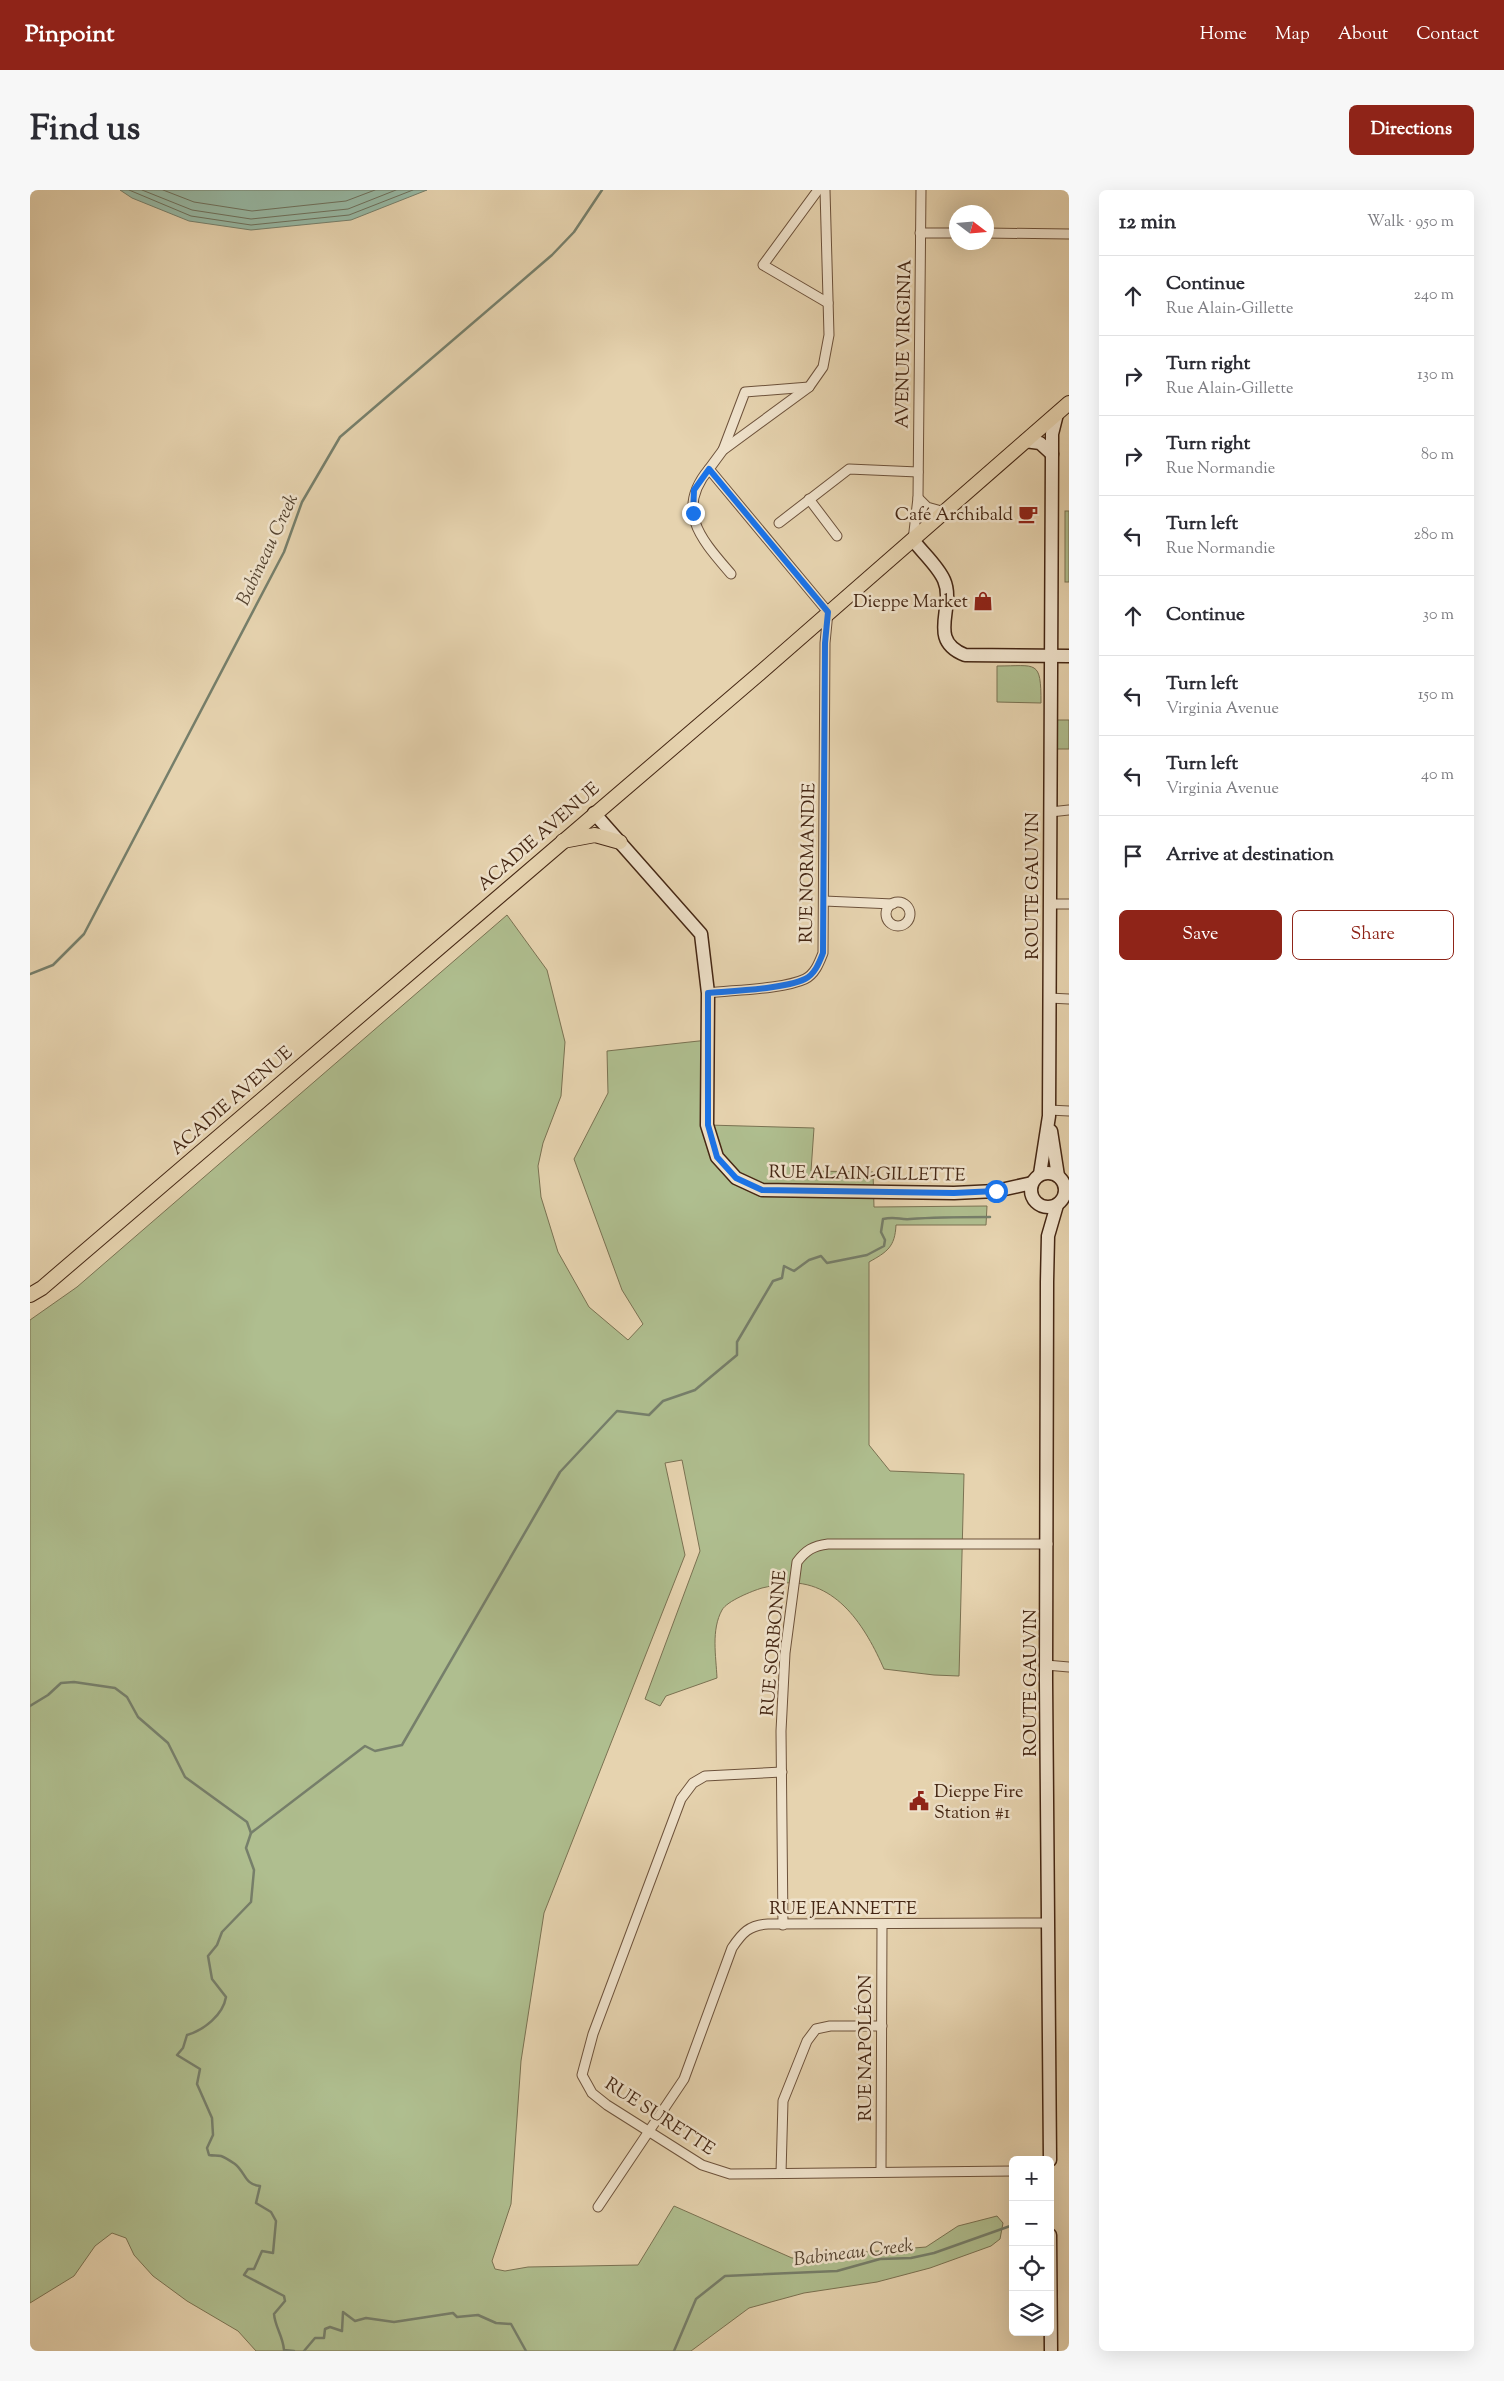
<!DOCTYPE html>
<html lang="en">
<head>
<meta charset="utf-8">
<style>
	body { margin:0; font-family:"Sorts Mill Goudy",serif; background:#f7f7f7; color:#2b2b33 }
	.controls { position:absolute; right:15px; bottom:15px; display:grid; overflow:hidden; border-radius:8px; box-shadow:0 5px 20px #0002 }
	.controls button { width:45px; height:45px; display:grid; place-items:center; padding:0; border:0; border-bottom:1px solid #e1e1e2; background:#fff; color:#2b2b33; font:25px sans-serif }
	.compass { position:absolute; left:919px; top:15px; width:45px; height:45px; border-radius:50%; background:#fff; box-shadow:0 5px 20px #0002; rotate:106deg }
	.stop { position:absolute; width:15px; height:15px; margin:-11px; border:4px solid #1a73e8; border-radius:50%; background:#fff }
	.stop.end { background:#1a73e8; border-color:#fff; box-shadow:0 1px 5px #0008 }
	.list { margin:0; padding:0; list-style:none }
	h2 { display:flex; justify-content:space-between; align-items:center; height:65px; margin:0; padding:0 20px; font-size:21px }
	h2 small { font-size:16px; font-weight:400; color:#7c7c81 }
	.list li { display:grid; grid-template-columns:32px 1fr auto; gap:15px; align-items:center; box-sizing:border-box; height:80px; padding:0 20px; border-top:1px solid #e1e1e2 }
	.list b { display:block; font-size:19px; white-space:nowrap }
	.list p { margin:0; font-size:16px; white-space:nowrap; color:#7c7c81 }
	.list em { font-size:16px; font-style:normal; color:#7c7c81 }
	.actions { display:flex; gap:10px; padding:15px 20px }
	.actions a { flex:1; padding:11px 0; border:1px solid #8f2418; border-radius:8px; text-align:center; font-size:18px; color:#8f2418 }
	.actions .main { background:#8f2418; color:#fff }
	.icon { flex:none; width:28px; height:28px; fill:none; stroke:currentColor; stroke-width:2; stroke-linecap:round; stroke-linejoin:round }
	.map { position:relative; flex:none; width:1039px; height:2161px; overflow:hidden; border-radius:8px }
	header { display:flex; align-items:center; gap:30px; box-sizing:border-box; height:70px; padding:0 25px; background:#8f2418; color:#fff }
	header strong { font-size:24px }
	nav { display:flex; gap:28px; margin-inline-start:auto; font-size:18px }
	.intro { display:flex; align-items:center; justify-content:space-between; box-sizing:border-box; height:120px; padding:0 30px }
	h1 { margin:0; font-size:35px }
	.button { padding:12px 22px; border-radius:8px; background:#8f2418; color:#fff; font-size:18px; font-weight:700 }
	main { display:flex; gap:30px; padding:0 30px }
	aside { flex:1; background:#fff; border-radius:8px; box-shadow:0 5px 20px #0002 }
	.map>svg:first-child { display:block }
	.green { fill:#afbe8f; stroke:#7a7252 }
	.water { fill:#97b9a5; stroke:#767f6b }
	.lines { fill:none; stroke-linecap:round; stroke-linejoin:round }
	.shore { stroke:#6e705c; stroke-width:1 }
	.stream { stroke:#767f6b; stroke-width:2.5 }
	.street-casing { stroke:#6d523b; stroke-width:11 }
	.secondary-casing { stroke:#452714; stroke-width:15 }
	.primary-casing { stroke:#452714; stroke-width:16 }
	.street { stroke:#efe2cb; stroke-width:9 }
	.secondary { stroke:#efe2cb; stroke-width:12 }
	.primary { stroke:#e6d3af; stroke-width:14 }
	.route { stroke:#1a73e8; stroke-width:6 }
	.labels { text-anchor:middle; stroke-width:5; stroke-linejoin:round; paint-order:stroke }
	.street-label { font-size:18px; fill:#452714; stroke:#efe2cb }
	.poi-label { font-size:18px; fill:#452714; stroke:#efe2cb; text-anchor:end }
	.water-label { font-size:19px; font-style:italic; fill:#554431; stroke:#efe2cb }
</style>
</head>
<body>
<header>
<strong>Pinpoint</strong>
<nav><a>Home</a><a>Map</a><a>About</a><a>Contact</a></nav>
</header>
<div class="intro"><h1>Find us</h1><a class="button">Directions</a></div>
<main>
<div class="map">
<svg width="1039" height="2161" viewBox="0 0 1039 2161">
	<rect width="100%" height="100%" fill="#e6d3af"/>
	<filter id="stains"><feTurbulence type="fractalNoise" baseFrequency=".004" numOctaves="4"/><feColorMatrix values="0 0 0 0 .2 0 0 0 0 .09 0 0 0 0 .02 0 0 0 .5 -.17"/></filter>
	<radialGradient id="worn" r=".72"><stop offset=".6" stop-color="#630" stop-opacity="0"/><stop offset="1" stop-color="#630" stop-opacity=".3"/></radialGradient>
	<g class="green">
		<rect x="1035" y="321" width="4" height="71"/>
		<path d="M 967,476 C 1007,476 1011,469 1011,513 L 967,512 Z"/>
		<rect x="1026" y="530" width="13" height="29"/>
		<path d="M 477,725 L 517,780 L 535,852 L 531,906 L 513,953 L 508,976 L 511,1007 L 528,1062 L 559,1117 L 598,1150 L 613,1134 L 592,1100 L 544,969 L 578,903 L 577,861 L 678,850 L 678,935 L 784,938 L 781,981 L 843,982 L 844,1017 L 957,1016 L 956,1035 L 866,1035 C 865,1057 857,1062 839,1072 L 839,1255 L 860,1281 L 934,1284 L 929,1486 L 904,1485 L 854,1479 C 836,1438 807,1389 754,1393 C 747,1393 739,1397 732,1398 C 722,1401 697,1411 692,1420 C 681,1440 686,1466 687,1488 L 636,1506 L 630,1516 L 615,1509 L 670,1361 L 652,1270 L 635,1273 L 655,1365 L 514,1723 L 491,1871 L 481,2014 L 462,2071 L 465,2079 L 475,2081 L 498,2077 L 608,2075 L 644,2016 L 762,2068 L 896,2057 L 928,2036 L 967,2026 L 973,2033 L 970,2049 L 961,2056 L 900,2078 L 847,2092 L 774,2103 L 719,2118 L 661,2161 L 226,2161 L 208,2141 L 157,2111 L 123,2086 L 104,2065 L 96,2048 L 82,2043 L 65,2056 L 44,2086 L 0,2113 L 0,1130 L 47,1097 Z"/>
	</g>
	<polygon class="water" points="90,0 397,0 321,30 221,40 159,31 102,8"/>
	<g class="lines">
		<g class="shore">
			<polyline points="99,0 161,26 221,35 319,25 383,0"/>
			<polyline points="112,0 162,20 221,29 318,19 366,0"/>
			<polyline points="133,0 164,12 222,21 316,11 345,0"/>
		</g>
		<g class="stream">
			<polyline points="0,784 23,775 54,744 254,362 272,312 310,247 522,65 544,42 572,0"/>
			<polyline points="0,1516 18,1505 31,1493 44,1492 85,1498 97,1507 108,1527 138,1553 155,1587 217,1632 221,1643"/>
			<path d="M 264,2161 L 254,2160 C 253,2146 245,2137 244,2124 L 255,2111 L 254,2106 L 214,2085 L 218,2079 L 224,2079 L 232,2061 L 243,2063 L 246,2031 L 241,2022 L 226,2013 L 230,1996 C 214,1994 216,1983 205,1974 C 202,1972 194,1967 191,1966 C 188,1965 183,1966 179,1965 L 177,1958 L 183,1945 L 182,1928 L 167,1894 L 170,1879 L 147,1865 L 153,1858 L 157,1845 C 174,1840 193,1825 196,1807 L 182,1789 L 178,1766 L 187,1755 L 192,1742 L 221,1712 L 224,1680 L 216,1658 L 221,1643 L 335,1556 L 345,1561 L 372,1555 L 530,1282 L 587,1221 L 619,1225 L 633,1211 L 665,1200 L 707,1165 L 707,1152 L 743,1091 L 752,1088 L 754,1076 L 764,1081 L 779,1070 L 791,1066 L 797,1073 L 837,1065 L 854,1056 L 855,1050 L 851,1042 L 853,1029 C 866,1026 870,1030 880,1029 C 907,1027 933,1027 960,1027"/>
			<polyline points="274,2161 285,2148 294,2148 295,2139 300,2137 312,2141 313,2122 325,2131 336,2128 364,2132 423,2123 427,2127 448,2125 466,2133 481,2134 496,2161"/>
			<polyline points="644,2161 666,2109 695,2086 807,2081 850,2069 881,2068 904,2063 983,2035"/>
		</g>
		<defs>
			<g id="street">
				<polyline points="788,0 733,75 798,113"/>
				<polyline points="890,43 926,43"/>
				<polyline points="956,43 1039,44"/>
				<polyline points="693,260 715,202 779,197"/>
				<path d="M 679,279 C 644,321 672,350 701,384"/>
				<polyline points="888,308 897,317 915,322"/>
				<polyline points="779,309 807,346"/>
				<polyline points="749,333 819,279 888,282"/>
				<polyline points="883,350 888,308 891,0"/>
				<polyline points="1020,622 1039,620"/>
				<polyline points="794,711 863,714"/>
				<circle cx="868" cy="724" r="12"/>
				<polyline points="1020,714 1039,714"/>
				<path d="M 678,803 C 703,800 754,799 775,789 C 785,784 789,773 793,763 L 795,453 L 798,422 L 679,279 L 693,260 L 779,197 L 793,177 L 799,145 L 795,0"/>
				<polyline points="1019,808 1039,809"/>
				<polyline points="1019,920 1039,921"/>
				<polyline points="1016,1475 1039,1477"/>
				<polyline points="752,1582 675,1586 663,1593 651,1609 563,1844 552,1885 562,1903 577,1915 672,1975 700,1984 983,1981"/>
				<path d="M 753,1735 L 751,1541 L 755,1463 L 767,1372 C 776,1360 783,1356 798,1354 L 1018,1354"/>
				<polyline points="851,1981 852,1735"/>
				<polyline points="751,1983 753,1911 777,1851 786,1839 800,1836 852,1836"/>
				<path d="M 568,2017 L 654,1889 L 702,1758 C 712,1743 719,1735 738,1734 L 1018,1733"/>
			</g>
			<g id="secondary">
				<polyline points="995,251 1010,253 1022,264"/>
				<path d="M 883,350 C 892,362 908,376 914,390 C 926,417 896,450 935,465 L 1039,466"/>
				<polyline points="564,623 671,744 678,803 677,935 687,967 706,988 732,1000 924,1003 966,1001 1002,993"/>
				<polyline points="1021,941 1028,986"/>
				<circle cx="1018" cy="1000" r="17"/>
				<polyline points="1010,984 1019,926 1022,264 1022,244 1027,224"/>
				<polyline points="1020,1970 1016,1491 1017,1092 1018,1046 1027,1015"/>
				<polyline points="1020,2045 1021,2161"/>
			</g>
			<g id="primary">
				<polyline points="533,651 565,645 590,652"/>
				<polyline points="0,1105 12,1098 730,483 1039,213"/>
			</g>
		</defs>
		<use href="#street" class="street-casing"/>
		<use href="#secondary" class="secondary-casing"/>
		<use href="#primary" class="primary-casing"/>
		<use href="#street" class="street"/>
		<use href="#secondary" class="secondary"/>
		<use href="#primary" class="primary"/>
	</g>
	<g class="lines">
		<path class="route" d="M 663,323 L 664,300 L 679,279 L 798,422 L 795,453 L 793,763 C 789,773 785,784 775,789 C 754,799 702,801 678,803 L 678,935 L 687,967 L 706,988 L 732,1000 L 924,1003 L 966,1001"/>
	</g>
	<defs>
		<symbol id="cafe-bare" viewBox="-9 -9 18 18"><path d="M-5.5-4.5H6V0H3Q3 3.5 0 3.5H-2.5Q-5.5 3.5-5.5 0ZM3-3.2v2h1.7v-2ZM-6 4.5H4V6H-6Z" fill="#8f2418" stroke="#efe2cb" stroke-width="2.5" paint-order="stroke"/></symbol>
		<symbol id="shop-bare" viewBox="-9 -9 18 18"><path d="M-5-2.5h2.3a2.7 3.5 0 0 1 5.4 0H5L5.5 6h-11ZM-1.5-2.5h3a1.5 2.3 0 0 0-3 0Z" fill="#8f2418" stroke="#efe2cb" stroke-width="2.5" paint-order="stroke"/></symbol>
		<symbol id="civic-bare" viewBox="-9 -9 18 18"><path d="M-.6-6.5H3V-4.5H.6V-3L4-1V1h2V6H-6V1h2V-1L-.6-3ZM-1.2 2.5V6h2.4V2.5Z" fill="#8f2418" stroke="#efe2cb" stroke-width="2.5" paint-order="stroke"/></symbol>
	</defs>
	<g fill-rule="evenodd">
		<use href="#cafe-bare" x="984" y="310" width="28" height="28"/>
		<use href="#shop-bare" x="939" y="397" width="28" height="28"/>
		<use href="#civic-bare" x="875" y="1597" width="28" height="28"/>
	</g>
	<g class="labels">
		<g class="street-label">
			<text transform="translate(873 154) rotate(-89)" y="6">AVENUE VIRGINIA</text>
			<text transform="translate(508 646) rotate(-41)" y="6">ACADIE AVENUE</text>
			<text transform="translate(777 673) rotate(-89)" y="6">RUE NORMANDIE</text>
			<text transform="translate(1002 696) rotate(-90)" y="6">ROUTE GAUVIN</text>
			<text transform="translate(201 910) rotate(-41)" y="6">ACADIE AVENUE</text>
			<text transform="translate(837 983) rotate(1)" y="6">RUE ALAIN-GILLETTE</text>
			<text transform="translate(743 1453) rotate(-85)" y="6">RUE SORBONNE</text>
			<text transform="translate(1000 1493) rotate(-90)" y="6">ROUTE GAUVIN</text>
			<text x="813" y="1724">RUE JEANNETTE</text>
			<text transform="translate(835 1858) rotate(-90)" y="6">RUE NAPOLÉON</text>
			<text transform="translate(630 1926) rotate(33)" y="6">RUE SURETTE</text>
		</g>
		<g class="poi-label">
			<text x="983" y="330">Café Archibald</text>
			<text x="938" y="417">Dieppe Market</text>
			<text x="904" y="1607" text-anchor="start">Dieppe Fire<tspan x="904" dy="21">Station #1</tspan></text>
		</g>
		<g class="water-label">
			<text transform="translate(236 359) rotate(-65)" y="7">Babineau Creek</text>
			<text transform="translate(823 2061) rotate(-7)" y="7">Babineau Creek</text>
		</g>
	</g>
	<rect width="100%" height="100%" filter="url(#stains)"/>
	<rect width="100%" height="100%" fill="url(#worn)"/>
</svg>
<div class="controls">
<button>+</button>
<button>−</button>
<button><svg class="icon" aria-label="locate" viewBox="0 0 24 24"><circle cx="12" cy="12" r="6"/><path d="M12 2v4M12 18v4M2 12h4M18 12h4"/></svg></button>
<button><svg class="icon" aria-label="layers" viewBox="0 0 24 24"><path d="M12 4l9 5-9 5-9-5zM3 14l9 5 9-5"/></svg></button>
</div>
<svg class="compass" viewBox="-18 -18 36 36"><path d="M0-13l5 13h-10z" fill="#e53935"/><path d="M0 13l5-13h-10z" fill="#7c7c81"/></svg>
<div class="stop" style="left:966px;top:1001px"></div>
<div class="stop end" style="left:663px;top:323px"></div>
</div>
<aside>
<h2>12 min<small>Walk · 950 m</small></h2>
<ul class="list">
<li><svg class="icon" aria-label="ahead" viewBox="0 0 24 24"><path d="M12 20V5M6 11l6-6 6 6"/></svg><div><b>Continue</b><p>Rue Alain-Gillette</p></div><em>240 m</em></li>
<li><svg class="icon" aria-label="right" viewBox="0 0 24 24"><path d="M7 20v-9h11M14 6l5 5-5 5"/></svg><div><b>Turn right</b><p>Rue Alain-Gillette</p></div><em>130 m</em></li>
<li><svg class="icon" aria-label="right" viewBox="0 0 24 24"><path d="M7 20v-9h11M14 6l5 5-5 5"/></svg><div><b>Turn right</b><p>Rue Normandie</p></div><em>80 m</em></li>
<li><svg class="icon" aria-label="left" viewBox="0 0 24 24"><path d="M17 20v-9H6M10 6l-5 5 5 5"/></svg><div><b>Turn left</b><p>Rue Normandie</p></div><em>280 m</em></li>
<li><svg class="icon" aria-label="ahead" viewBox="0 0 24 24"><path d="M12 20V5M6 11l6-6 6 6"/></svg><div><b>Continue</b></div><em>30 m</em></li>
<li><svg class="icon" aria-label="left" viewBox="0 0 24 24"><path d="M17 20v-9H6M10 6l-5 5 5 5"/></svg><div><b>Turn left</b><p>Virginia Avenue</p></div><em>150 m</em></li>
<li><svg class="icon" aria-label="left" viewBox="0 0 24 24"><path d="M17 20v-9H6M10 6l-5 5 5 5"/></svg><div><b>Turn left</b><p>Virginia Avenue</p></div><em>40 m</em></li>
<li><svg class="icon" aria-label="arrive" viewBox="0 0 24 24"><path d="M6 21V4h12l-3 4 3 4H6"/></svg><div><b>Arrive at destination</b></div></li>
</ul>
<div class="actions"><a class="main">Save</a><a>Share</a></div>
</aside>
</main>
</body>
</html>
